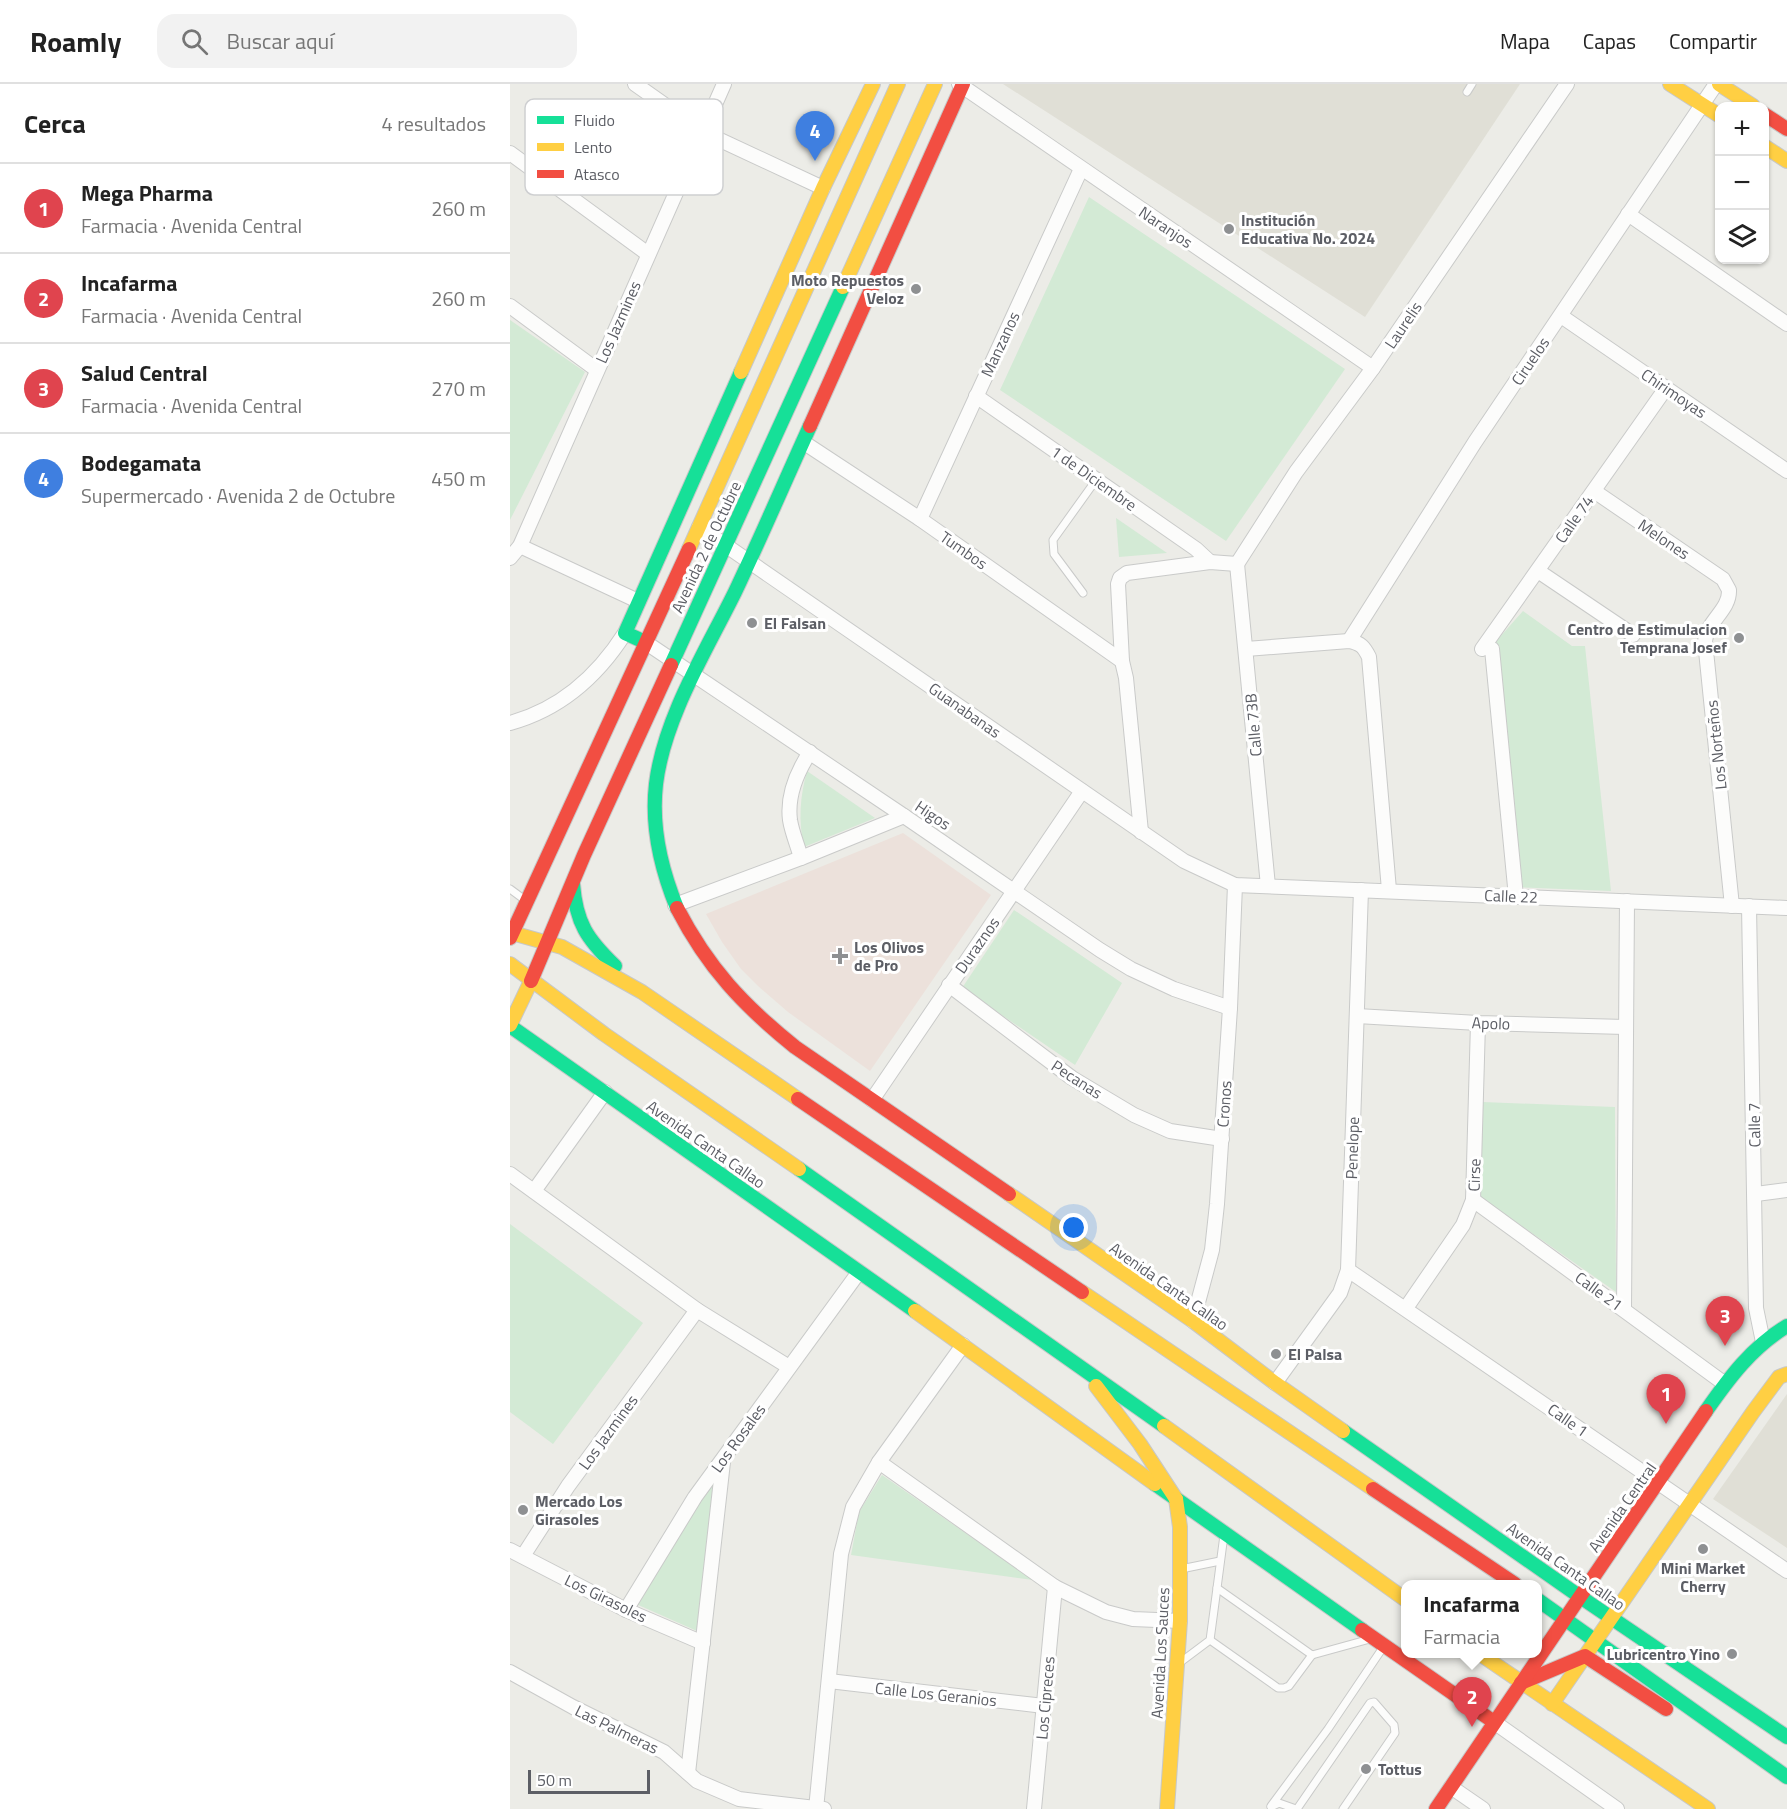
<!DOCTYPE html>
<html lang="es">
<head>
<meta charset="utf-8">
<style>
	body { margin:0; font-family:"Titillium Web",sans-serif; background:#f2f2f2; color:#222 }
	.controls { position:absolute; right:18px; top:18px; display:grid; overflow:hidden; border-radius:12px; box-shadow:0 2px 4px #0004 }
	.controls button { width:54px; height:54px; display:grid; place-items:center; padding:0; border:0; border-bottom:2px solid #e0e0e0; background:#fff; color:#222; font:30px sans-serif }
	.scale { position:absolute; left:18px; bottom:15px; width:122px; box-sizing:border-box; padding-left:6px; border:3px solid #5c5e65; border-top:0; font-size:16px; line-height:21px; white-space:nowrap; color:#5c5e65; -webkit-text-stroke:4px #fff; paint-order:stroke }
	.you { position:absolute; left:564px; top:1144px; width:21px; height:21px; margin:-15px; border:4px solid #fff; border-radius:50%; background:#1a73e8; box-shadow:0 0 0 9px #1a73e833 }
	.badge { display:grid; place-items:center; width:39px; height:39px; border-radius:50%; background:#0b8043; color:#fff; font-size:20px; font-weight:700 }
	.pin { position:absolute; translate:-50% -50px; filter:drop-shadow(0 2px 3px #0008) }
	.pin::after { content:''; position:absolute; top:32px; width:21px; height:18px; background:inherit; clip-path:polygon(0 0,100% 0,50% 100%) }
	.popup { position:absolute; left:891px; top:1496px; width:141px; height:78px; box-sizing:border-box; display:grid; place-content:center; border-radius:12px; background:#fff; filter:drop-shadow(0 2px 4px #0005); font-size:20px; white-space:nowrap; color:#767676 }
	.popup b { font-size:22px; color:#222 }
	.popup::after { content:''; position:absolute; left:50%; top:100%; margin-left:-12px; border:12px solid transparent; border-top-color:#fff }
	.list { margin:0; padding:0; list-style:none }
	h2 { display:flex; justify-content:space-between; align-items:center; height:78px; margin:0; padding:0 24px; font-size:26px }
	h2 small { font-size:20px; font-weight:400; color:#767676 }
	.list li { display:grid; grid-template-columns:39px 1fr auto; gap:18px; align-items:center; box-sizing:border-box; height:90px; padding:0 24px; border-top:2px solid #e0e0e0 }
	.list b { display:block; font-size:22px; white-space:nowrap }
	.list p { margin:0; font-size:20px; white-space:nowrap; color:#767676 }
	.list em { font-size:20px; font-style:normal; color:#767676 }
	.icon { flex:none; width:33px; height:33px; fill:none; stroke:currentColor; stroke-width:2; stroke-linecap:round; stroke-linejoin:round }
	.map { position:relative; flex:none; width:1277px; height:1725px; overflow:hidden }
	header { display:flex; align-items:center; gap:36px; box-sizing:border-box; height:84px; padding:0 30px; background:#fff; border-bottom:2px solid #e0e0e0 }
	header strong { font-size:28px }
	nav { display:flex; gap:33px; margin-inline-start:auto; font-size:21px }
	.search { width:420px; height:54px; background:#f2f2f2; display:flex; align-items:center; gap:15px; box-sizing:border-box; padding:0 21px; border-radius:18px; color:#767676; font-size:22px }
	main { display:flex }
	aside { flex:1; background:#fff }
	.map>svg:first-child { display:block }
	.education { fill:#e0dfd6 }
	.medical { fill:#ece1db }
	.green { fill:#d3ead5 }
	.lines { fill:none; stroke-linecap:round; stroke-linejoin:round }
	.lane-casing { stroke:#c9cac9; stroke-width:9 }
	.street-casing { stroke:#c9cac9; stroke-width:16 }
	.fast-casing { stroke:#c7c8c8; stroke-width:16 }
	.slow-casing { stroke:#c7c8c8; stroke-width:16 }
	.jam-casing { stroke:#c7c8c8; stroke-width:16 }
	.lane { stroke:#fcfcfb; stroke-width:7 }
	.street { stroke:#fcfcfb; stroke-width:14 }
	.fast { stroke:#16e098; stroke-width:14 }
	.slow { stroke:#ffcf43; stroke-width:14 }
	.jam { stroke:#f24e42; stroke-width:14 }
	.poi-dot { fill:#8e9092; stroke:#fff; stroke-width:2 }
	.labels { text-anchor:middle; stroke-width:6; stroke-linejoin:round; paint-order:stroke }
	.poi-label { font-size:16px; font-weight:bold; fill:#5c5e65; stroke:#fff; text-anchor:start }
	.street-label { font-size:16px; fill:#5c5e65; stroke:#fff }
	.key { fill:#fff; stroke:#cecfd1; stroke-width:1.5 }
	.key-label { font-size:16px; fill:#5c5e65 }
</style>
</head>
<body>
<header>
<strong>Roamly</strong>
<div class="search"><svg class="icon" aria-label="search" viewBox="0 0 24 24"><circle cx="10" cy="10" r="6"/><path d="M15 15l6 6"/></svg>Buscar aquí</div>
<nav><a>Mapa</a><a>Capas</a><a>Compartir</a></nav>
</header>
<main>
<aside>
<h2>Cerca<small>4 resultados</small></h2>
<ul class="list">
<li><span class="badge" style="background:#e0444e">1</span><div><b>Mega Pharma</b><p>Farmacia · Avenida Central</p></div><em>260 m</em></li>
<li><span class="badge" style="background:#e0444e">2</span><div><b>Incafarma</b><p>Farmacia · Avenida Central</p></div><em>260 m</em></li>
<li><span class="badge" style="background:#e0444e">3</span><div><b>Salud Central</b><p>Farmacia · Avenida Central</p></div><em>270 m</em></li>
<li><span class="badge" style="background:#3f7fe0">4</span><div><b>Bodegamata</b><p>Supermercado · Avenida 2 de Octubre</p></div><em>450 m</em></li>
</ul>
</aside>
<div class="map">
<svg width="1277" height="1725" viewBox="0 0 1277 1725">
	<rect width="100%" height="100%" fill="#ecece7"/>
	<g class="education">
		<polygon points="493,0 1010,0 855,233"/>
		<polygon points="1277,1310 1277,1464 1203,1415"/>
	</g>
	<polygon class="medical" points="393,749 481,811 360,987 278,928 248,902 231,885 212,858 196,830"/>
	<g class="green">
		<polygon points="579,113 835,285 716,457 490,306"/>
		<polygon points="0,236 75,288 0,436"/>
		<polygon points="606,434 657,469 609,473"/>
		<polygon points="1013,527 1062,562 1075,562 1101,807 1003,803 980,564"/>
		<path d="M 297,687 L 365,734 L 294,763 C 288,736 290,713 297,687 Z"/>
		<polygon points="504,826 612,899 565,981 452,904"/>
		<polygon points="973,1018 1105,1023 1106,1208 969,1112"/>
		<polygon points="0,1140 133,1239 43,1360 0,1328"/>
		<polygon points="372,1391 523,1496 341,1471 349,1428"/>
		<polygon points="205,1393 187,1547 126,1520"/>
	</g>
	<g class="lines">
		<defs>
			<g id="lane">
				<polyline points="957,8 962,0"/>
				<polyline points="573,509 544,470 543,456 586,396"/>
				<polyline points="0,805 15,816"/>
				<polyline points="714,1451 707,1504 802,1571 860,1555"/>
				<polyline points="671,1485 710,1477"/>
				<polyline points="700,1556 768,1604 774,1604 779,1602 802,1571"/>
				<polyline points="672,1577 700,1556 707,1504"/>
				<polyline points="761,1722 818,1645 874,1562"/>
				<polyline points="761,1723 769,1719 786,1725"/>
				<polyline points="787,1725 860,1619 864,1618 884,1641 885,1649 833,1725"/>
			</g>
			<g id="street">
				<polyline points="125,0 193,48 313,104"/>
				<polyline points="449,0 863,284"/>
				<polyline points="0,69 138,170"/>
				<polyline points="1118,130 1277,240"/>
				<polyline points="0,222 87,286"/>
				<polyline points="1051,232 1277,387"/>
				<polyline points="466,312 686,465 700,478"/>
				<polyline points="293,358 410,435 612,577"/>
				<path d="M 1084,407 L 1213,495 L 1219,506 C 1220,526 1197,537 1195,557 L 1222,822"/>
				<polyline points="410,435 571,85"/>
				<polyline points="189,443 674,777 725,801 1277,824"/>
				<polyline points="10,462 128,517"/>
				<polyline points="0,474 10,462 214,0"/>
				<polyline points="727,480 786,388 863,284 1057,0"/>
				<polyline points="727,480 758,802"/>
				<polyline points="1028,487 1123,551"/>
				<polyline points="839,557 965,358 1206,0"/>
				<polyline points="135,558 394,732 590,866 621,885 664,905 720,924"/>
				<path d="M 736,565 L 839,557 C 851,559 854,563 859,573 L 879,806"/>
				<polyline points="972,565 1156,304"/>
				<polyline points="982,565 1006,813"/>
				<path d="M 0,639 C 51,625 87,593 115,549"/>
				<polyline points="631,748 616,594 612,577 608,500 610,494 617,489 700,478 727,480"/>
				<path d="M 291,774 C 288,762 282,749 280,736 C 277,713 287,688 300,668"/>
				<polyline points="165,821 291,774 394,732"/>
				<polyline points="1239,822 1246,1224 1253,1258"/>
				<polyline points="439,901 562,994 624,1031 660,1047 712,1055"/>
				<polyline points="847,932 968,939 1115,943"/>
				<polyline points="362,1016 572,707"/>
				<polyline points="0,1090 187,1226 279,1283"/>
				<polyline points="24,1107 95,1008"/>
				<polyline points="1246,1110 1277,1106"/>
				<polyline points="963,1116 1215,1300"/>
				<polyline points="838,1186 1277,1487"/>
				<polyline points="896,1224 953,1141 963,1116 968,939"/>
				<polyline points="1114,1225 1117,817"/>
				<polyline points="683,1237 702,1166 707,1120 720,924 725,801"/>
				<polyline points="765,1299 830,1209 838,1186 851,806"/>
				<polyline points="369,1378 545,1503 596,1528 623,1535 670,1537"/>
				<polyline points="0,1466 116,1526 193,1559"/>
				<polyline points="13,1472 58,1402 187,1226"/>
				<polyline points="116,1526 185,1413 349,1188"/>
				<polyline points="0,1588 63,1623 154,1668 187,1697 229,1715 314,1725"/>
				<polyline points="319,1597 534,1622"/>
				<polyline points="984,1638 1107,1725"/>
				<polyline points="178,1689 213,1378"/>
				<polyline points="941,1703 973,1725"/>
				<polyline points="306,1725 331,1470 343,1423 369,1378 453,1261"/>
				<polyline points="524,1725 545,1503"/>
			</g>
			<g id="fast">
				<polyline points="135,558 115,549 231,288"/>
				<polyline points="161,581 333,203"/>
				<path d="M 63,800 C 66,839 77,855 105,882"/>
				<path d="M 167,824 C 151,785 141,743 146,700 C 154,634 196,567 225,508 C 251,453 275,397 300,342"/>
				<polyline points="0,942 405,1227"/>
				<polyline points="289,1085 654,1342"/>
				<path d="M 1196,1327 C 1219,1294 1242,1263 1277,1242"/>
				<polyline points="833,1347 1069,1512 1277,1653"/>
				<polyline points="645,1400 852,1546"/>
				<polyline points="1028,1516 1277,1693"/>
			</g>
			<g id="slow">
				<polyline points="1160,0 1210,32"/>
				<polyline points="1209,0 1243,22"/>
				<polyline points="1254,62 1277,77"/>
				<polyline points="333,203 425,0"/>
				<polyline points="231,288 313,104 363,0"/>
				<polyline points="179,465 388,0"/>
				<polyline points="2,849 52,863 132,908 288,1015"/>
				<polyline points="0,880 94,950 289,1085"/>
				<polyline points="0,941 21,897"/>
				<polyline points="499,1110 683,1237 765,1299 833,1347"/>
				<polyline points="572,1208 863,1405"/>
				<polyline points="405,1227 645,1400"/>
				<polyline points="586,1302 630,1360 666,1415"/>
				<polyline points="654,1342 896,1516"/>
				<polyline points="970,1570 1198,1725"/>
				<polyline points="1042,1620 1243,1328 1269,1293 1277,1290"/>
				<polyline points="657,1725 670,1537 670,1443 666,1415"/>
			</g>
			<g id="jam">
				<polyline points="1254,30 1277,45"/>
				<polyline points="300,342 453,0"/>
				<path d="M 167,824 C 198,884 233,921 285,963 L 499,1110"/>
				<polyline points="0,854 179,465"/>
				<polyline points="21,897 74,771 161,581"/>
				<polyline points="288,1015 572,1208"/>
				<polyline points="863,1405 1005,1500"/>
				<polyline points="852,1546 984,1638"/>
				<polyline points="1011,1599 1075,1572 1156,1625"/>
				<polyline points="926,1725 1196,1327"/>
			</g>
		</defs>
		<use href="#lane" class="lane-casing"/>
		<use href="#street" class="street-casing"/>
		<use href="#fast" class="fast-casing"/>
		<use href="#slow" class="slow-casing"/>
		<use href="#jam" class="jam-casing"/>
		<use href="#lane" class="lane"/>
		<use href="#street" class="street"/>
		<use href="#fast" class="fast"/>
		<use href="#slow" class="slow"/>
		<use href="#jam" class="jam"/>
	</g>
	<g class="poi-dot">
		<circle cx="719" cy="145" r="6"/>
		<circle cx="406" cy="205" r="6"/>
		<circle cx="242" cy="539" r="6"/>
		<circle cx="1229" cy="554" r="6"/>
		<path d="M327 863h6v6h6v6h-6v6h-6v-6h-6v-6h6z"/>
		<circle cx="766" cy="1270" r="6"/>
		<circle cx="13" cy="1426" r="6"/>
		<circle cx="1193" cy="1465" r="6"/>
		<circle cx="1222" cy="1570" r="6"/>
		<circle cx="856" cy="1685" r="6"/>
	</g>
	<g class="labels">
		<g class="poi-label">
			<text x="731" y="142">Institución<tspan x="731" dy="18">Educativa No. 2024</tspan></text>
			<text x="394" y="202" text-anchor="end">Moto Repuestos<tspan x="394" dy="18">Veloz</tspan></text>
			<text x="254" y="545">El Falsan</text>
			<text x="1217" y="551" text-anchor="end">Centro de Estimulacion<tspan x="1217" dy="18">Temprana Josef</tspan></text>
			<text x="344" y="869">Los Olivos<tspan x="344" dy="18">de Pro</tspan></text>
			<text x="778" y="1276">El Palsa</text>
			<text x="25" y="1423">Mercado Los<tspan x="25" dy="18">Girasoles</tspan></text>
			<text x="1193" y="1490" text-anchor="middle">Mini Market<tspan x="1193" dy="18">Cherry</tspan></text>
			<text x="1210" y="1576" text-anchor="end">Lubricentro Yino</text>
			<text x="868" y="1691">Tottus</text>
		</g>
		<g class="street-label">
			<text transform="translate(656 143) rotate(34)" y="6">Naranjos</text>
			<text transform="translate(108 238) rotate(-66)" y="6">Los Jazmines</text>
			<text transform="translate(893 241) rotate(-56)" y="6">Laurelis</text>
			<text transform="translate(490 260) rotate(-65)" y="6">Manzanos</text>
			<text transform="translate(1020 277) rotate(-56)" y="6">Ciruelos</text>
			<text transform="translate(1164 309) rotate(34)" y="6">Chirimoyas</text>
			<text transform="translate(584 394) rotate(35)" y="6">1 de Diciembre</text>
			<text transform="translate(1064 435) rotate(-55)" y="6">Calle 74</text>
			<text transform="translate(1154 455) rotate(34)" y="6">Melones</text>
			<text transform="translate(196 463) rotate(-65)" y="6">Avenida 2 de Octubre</text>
			<text transform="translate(454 466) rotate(35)" y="6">Tumbos</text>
			<text transform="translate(455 626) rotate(35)" y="6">Guanabanas</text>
			<text transform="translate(743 641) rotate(-95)" y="6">Calle 73B</text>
			<text transform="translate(1206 661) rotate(-96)" y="6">Los Norteños</text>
			<text transform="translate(423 731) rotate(34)" y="6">Higos</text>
			<text transform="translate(1001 812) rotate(2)" y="6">Calle 22</text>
			<text transform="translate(467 861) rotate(-55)" y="6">Duraznos</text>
			<text transform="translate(981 939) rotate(2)" y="6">Apolo</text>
			<text transform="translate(567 995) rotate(33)" y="6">Pecanas</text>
			<text transform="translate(714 1020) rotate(-86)" y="6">Cronos</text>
			<text transform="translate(1244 1041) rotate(-91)" y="6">Calle 7</text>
			<text transform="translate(196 1060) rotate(35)" y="6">Avenida Canta Callao</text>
			<text transform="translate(842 1064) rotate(-88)" y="6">Penelope</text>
			<text transform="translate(964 1091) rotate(-88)" y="6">Cirse</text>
			<text transform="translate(659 1202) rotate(35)" y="6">Avenida Canta Callao</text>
			<text transform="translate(1089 1207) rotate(36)" y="6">Calle 21</text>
			<text transform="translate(1058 1336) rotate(35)" y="6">Calle 1</text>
			<text transform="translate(98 1348) rotate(-54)" y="6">Los Jazmines</text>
			<text transform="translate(228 1354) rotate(-54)" y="6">Los Rosales</text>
			<text transform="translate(1112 1423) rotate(-55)" y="6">Avenida Central</text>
			<text transform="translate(1056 1482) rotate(35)" y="6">Avenida Canta Callao</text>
			<text transform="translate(96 1514) rotate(26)" y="6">Los Girasoles</text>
			<text transform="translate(650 1569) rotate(-87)" y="6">Avenida Los Sauces</text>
			<text transform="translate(426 1610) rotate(6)" y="6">Calle Los Geranios</text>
			<text transform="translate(535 1614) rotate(-85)" y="6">Los Cipreces</text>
			<text transform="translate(107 1645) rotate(26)" y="6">Las Palmeras</text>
		</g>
	</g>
	<rect x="15" y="15" width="198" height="96" rx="9" class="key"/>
	<rect x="27" y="32" width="27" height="8" fill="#16e098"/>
	<rect x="27" y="59" width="27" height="8" fill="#ffcf43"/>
	<rect x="27" y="86" width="27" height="8" fill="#f24e42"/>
	<g class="key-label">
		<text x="64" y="42">Fluido</text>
		<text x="64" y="69">Lento</text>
		<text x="64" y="96">Atasco</text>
	</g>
</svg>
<div class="controls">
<button>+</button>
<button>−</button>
<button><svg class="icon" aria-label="layers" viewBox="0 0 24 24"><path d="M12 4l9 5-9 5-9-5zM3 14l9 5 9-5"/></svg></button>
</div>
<div class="scale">50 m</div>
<div class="you"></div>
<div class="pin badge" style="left:1156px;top:1340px;background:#e0444e">1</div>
<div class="pin badge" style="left:962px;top:1643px;background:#e0444e">2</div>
<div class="popup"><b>Incafarma</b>Farmacia</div>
<div class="pin badge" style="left:1215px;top:1262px;background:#e0444e">3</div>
<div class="pin badge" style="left:305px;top:77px;background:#3f7fe0">4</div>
</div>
</main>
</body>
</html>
